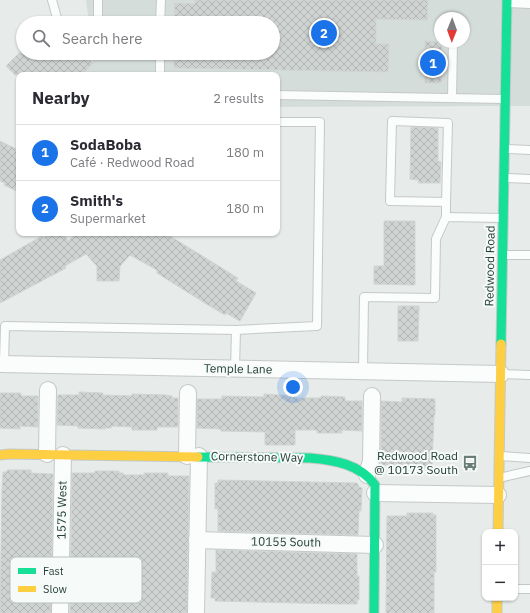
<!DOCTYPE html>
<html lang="en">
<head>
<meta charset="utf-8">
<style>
	body { margin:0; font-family:"IBM Plex Sans",sans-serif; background:#f7f7f7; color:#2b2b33 }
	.controls { position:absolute; right:12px; bottom:12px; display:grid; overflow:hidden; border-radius:8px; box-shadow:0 1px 3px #0004 }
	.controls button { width:36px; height:36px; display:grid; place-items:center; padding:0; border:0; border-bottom:1px solid #e1e1e2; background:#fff; color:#2b2b33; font:20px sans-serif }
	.compass { position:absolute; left:434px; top:12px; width:36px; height:36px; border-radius:50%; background:#fff; box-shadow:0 1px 3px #0004; rotate:181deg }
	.you { position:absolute; left:293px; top:387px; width:14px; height:14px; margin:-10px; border:3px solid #fff; border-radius:50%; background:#1a73e8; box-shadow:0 0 0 6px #1a73e833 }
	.badge { display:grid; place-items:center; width:26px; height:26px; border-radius:50%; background:#1a73e8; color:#fff; font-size:13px; font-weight:700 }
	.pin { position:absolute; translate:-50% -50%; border:2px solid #fff; box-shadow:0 1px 4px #0006 }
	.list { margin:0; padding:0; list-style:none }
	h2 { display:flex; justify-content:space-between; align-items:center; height:52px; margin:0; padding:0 16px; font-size:17px }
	h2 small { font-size:13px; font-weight:400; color:#7c7c81 }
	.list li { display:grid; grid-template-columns:26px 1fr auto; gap:12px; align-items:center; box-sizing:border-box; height:56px; padding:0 16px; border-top:1px solid #e1e1e2 }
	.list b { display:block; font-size:15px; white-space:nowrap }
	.list p { margin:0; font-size:13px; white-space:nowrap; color:#7c7c81 }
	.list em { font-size:13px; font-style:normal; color:#7c7c81 }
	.icon { flex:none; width:22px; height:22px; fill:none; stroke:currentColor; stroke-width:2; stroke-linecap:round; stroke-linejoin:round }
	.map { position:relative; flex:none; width:530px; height:613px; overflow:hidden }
	.search { position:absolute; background:#fff; box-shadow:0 1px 3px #0004; left:16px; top:16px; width:264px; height:44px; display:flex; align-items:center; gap:10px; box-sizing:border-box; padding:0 14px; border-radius:22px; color:#7c7c81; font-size:15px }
	.panel { position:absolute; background:#fff; box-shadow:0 1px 3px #0004; left:16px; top:72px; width:264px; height:164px; border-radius:8px }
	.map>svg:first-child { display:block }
	.built { fill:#d5ddda; fill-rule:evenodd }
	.building { fill:url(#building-cross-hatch); stroke:#d0d5d3 }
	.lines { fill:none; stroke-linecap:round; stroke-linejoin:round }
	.lane-casing { stroke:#c4c9c7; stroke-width:10 }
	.street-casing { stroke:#c4c9c7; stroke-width:18 }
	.fast-casing { stroke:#c3cac7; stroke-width:11 }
	.slow-casing { stroke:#c3cac7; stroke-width:11 }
	.lane { stroke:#fbfcfc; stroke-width:8 }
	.street { stroke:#fbfcfc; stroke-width:16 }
	.fast { stroke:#16e098; stroke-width:9 }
	.slow { stroke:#ffcf43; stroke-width:9 }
	.labels { text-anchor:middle; stroke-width:4; stroke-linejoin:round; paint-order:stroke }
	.street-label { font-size:12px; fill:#254039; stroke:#f6faf8 }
	.poi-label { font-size:12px; fill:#254039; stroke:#f6faf8; text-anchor:end }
	.key { fill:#f6faf8; stroke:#b7c2bf; stroke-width:1 }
	.key-label { font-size:11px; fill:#254039 }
</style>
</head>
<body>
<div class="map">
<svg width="530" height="613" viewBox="0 0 530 613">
	<defs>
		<pattern id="building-cross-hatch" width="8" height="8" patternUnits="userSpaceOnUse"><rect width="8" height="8" fill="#cfd3d1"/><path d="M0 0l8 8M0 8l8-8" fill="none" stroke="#b2b6b4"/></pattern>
	</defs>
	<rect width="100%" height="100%" fill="#e7ecea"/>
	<path class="built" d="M 86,0 L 530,0 L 530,106 L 277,107 L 277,75 L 82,75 L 93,63 L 92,53 L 273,53 L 273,23 L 89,23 ZM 440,18 L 464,18 L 464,42 L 440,42 Z"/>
	<g class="building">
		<polygon points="195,0 428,0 427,20 376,19 376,44 389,44 388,72 174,68 174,53 273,53 273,23 174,23 175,3 195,4"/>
		<polygon points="425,41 442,42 441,83 425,83"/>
		<polygon points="19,53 82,53 93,63 82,75 15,75 6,66"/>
		<polygon points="411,127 438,128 438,161 441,162 440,183 418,183 419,180 410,179"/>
		<polygon points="0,141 16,149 15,151 19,153 19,192 4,185 5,183 0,181"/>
		<polygon points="384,221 415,221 415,285 374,284 374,266 384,266"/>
		<polygon points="52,233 64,233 68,241 77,233 165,233 238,278 236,281 256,293 240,321 226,313 225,315 208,305 157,273 157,270 130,255 120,266 119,281 97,281 97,266 86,254 65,266 66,268 0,303 0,260 42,236 43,238"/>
		<polygon points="398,306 419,306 418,341 398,341"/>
		<polygon points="79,392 103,393 103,395 132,396 132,394 165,395 172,396 172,398 178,398 178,427 157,427 157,430 132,430 132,427 112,426 111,428 105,428 105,429 78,428 78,426 57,425 58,395 79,395"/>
		<polygon points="0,393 21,393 21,396 38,396 38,427 20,426 20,429 0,428"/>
		<polygon points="264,394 296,396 296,398 321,398 321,396 345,397 345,401 362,401 362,431 342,430 342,433 317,433 317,430 295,430 295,445 265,445 265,432 221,431 221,429 197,428 197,399 222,399 222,396 264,397"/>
		<polygon points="402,398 435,399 435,415 434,415 432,466 429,466 429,468 404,468 404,465 381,465 381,401 402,402"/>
		<polygon points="7,470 31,470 31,473 53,474 51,613 0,613 2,491 3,472 7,472"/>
		<polygon points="95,471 119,471 119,473 123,473 123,475 144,475 144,473 168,473 168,476 189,476 187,613 70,613 72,473 95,473"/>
		<polygon points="218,480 357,483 359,487 362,488 361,511 359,511 358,535 218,531 218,509 215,509 215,483 218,483"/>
		<polygon points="407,513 433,513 433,515 436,515 436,572 434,572 434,613 386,613 387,516 407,516"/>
		<polygon points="216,550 357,554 357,576 359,576 359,600 357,600 357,604 338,604 215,601 215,598 211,598 212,572 216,572"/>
	</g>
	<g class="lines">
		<defs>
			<g id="lane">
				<polyline points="52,0 57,18 60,23"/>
				<polyline points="508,3 530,4"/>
				<polyline points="98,23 98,0"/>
				<polyline points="160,23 161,0"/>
				<polyline points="160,75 160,53"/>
				<polyline points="277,95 504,99"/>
				<polyline points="452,98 453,42"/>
				<polyline points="505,149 530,150"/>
				<polyline points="505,178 530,179"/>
				<polyline points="446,217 446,202 390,201 392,121 448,123 446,202"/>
				<polyline points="503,255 530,255"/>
				<polyline points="4,364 5,326 236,330 317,326 320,122 277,122"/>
				<polyline points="235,369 236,330"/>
				<polyline points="363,371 364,297 435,298 436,239 446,217 502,218"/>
				<polyline points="501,374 530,375"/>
				<polyline points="501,456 530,458"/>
				<polyline points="499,478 530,471"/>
				<polyline points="515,589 530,589"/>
			</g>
			<g id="street">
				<polyline points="0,364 501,374"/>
				<polyline points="47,454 48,390"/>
				<polyline points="187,456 188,393"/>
				<polyline points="367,475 371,461 372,396"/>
				<polyline points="375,493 498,495"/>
				<polyline points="197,540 375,545"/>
				<polyline points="60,613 63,455"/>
				<polyline points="196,613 199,456"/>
			</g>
			<g id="fast">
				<polyline points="501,344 507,0"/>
				<path d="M 198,457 L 310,458 C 334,460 360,464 375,485 L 374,613"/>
			</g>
			<g id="slow">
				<polyline points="0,455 9,454 198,457"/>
				<polyline points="498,532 501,344"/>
				<polyline points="497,598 497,613"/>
			</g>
		</defs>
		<use href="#lane" class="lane-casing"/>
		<use href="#street" class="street-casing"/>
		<use href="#fast" class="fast-casing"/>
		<use href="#slow" class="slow-casing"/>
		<use href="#lane" class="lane"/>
		<use href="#street" class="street"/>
		<use href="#fast" class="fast"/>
		<use href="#slow" class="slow"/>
	</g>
	<defs>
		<symbol id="bus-bare" viewBox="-9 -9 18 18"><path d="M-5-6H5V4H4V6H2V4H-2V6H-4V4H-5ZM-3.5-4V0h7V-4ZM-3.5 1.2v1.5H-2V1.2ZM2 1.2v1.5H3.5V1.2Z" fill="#697c77" stroke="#f6faf8" stroke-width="2.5" paint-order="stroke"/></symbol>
	</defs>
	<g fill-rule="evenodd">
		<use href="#bus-bare" x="459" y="452" width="22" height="22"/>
	</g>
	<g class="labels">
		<g class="street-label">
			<text transform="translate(490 266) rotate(-89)" y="4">Redwood Road</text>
			<text transform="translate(238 369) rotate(1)" y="4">Temple Lane</text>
			<text transform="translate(257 457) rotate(1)" y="4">Cornerstone Way</text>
			<text transform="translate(62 510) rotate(-89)" y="4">1575 West</text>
			<text transform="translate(286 542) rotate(1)" y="4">10155 South</text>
		</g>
		<g class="poi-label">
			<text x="458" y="460">Redwood Road<tspan x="458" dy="14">@ 10173 South</tspan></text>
		</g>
	</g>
	<rect x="10" y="557" width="132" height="46" rx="6" class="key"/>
	<rect x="18" y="568" width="18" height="6" fill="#16e098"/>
	<rect x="18" y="586" width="18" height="6" fill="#ffcf43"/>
	<g class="key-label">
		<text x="43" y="575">Fast</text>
		<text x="43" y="593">Slow</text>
	</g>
</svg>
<div class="controls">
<button>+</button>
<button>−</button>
</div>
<svg class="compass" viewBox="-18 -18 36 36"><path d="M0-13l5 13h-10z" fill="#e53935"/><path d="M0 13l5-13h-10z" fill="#7c7c81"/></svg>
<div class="you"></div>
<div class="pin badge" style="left:433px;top:63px">1</div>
<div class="pin badge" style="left:324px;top:33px">2</div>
<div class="search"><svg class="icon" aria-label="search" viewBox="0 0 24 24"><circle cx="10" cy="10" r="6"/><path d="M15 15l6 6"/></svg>Search here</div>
<section class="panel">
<h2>Nearby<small>2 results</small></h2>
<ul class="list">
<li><span class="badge">1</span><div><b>SodaBoba</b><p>Café · Redwood Road</p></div><em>180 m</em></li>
<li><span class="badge">2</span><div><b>Smith's</b><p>Supermarket</p></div><em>180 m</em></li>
</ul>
</section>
</div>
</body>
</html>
